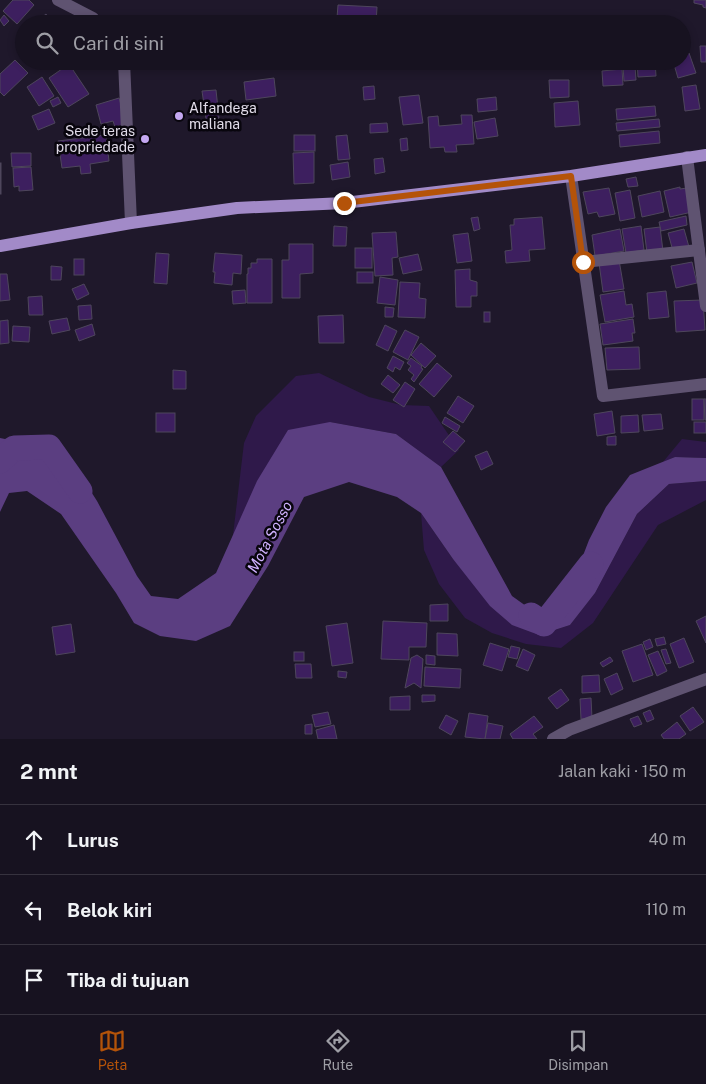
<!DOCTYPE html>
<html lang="id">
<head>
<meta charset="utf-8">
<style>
	body { margin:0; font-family:"Public Sans",sans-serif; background:#201b29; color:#f1f3f6 }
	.stop { position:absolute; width:15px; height:15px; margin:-11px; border:4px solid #b45309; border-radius:50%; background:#fff }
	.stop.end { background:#b45309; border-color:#fff; box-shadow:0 1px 5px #0008 }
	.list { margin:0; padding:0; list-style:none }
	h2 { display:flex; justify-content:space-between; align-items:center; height:65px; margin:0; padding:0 20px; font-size:21px }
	h2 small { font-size:16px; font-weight:400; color:#9e9ea5 }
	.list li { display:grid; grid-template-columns:32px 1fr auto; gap:15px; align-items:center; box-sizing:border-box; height:70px; padding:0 20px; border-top:1px solid #36323e }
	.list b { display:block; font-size:19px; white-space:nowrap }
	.list em { font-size:16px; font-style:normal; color:#9e9ea5 }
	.icon { flex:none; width:28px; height:28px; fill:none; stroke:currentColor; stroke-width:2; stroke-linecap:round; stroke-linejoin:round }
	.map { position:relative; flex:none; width:706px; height:739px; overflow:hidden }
	.search { position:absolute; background:#171220; box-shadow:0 2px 8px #0003; left:15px; right:15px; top:15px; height:55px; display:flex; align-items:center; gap:12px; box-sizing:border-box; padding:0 18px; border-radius:28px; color:#9e9ea5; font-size:19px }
	.sheet { height:275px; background:#171220 }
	nav { display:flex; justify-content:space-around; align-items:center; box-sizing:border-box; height:70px; border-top:1px solid #36323e; background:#171220; font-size:14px; color:#9e9ea5 }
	nav a { display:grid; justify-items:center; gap:2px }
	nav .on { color:#b45309 }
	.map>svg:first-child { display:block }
	.green { fill:#2f194a }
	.water { fill:#5b3e81 }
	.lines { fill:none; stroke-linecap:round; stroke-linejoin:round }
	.river { stroke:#5b3e81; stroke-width:25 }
	.building { fill:#3d1f5f; stroke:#4e465c }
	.minor { stroke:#5f5371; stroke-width:12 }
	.primary { stroke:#a28ac8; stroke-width:12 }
	.route { stroke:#b45309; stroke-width:6 }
	.poi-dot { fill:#c4a7f1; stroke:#08050d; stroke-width:2 }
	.labels { text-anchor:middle; stroke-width:5; stroke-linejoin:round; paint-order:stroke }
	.poi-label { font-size:14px; fill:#e0dbe8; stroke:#08050d; text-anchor:start }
	.water-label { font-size:15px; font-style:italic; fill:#cfb1fe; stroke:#08050d }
</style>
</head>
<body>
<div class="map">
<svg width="706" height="739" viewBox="0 0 706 739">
	<rect width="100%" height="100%" fill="#1f182b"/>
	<g class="green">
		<polygon points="319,373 369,397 401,405 429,406 459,450 441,467 396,434 330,422 233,535 244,443 256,416 296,376"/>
		<polygon points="682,439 706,442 706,458 675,457 663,462"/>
		<polygon points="706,481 706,500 658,525 593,623 561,648 526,644 492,633 465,618 439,584 424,550 421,513 453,559 539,635 570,625 595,593 637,514 669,484"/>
	</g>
	<polygon class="water" points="330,422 396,434 441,467 512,596 540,616 564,605 589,540 606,507 630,475 675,457 706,458 706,481 669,484 637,514 595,593 570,625 539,635 512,625 490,606 453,559 421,513 397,497 349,482 304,497 268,566 230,626 196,641 160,636 134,623 116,593 61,514 27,491 9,493 0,512 0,438 15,441 41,456 76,468 97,501 137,576 151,596 178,599 216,573 257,481 288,430"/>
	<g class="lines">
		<g class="river">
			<polyline points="0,461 14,448 49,447 80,491"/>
			<polyline points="531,615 544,624 591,564"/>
		</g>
	</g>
	<g class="building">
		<polygon points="13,0 29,0 34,5 17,24 3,11"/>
		<polygon points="694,0 706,0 706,8 703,7 703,5 694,3"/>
		<polygon points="338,5 377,7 376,24 347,24 347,18 337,18"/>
		<polygon points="46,14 50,20 45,24 37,24 36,22"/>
		<polygon points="4,15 9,21 4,26 0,20"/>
		<polygon points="632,16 633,24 621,24 620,17"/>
		<polygon points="700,46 706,46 706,62 701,62"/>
		<polygon points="689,53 696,73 678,78 673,61 682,61 682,55"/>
		<polygon points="15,60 28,73 4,96 0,92 0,74"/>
		<rect x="605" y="61" width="8" height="7"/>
		<polygon points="637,61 655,61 656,76 638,77"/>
		<polygon points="69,64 89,94 68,107 49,78"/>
		<polygon points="623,66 635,66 636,80 624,81"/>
		<polygon points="622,69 623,85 603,86 602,71"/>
		<polygon points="42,77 54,96 39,106 27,87"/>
		<polygon points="274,78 276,96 246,100 244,82"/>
		<polygon points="549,80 569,80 569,97 550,98"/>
		<polygon points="696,85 700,109 685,111 682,87"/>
		<polygon points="374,86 375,99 364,100 363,87"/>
		<polygon points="216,90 219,118 206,119 202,91"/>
		<polygon points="419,95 423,123 403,125 399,97"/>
		<polygon points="58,97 61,103 53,107 50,101"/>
		<polygon points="496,97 497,110 478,112 477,99"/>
		<polygon points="119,98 125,118 122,125 115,127 113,121 101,124 96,105"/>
		<polygon points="578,101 580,125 555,127 554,103"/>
		<polygon points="655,106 656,116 617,120 616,109"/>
		<polygon points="49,109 55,123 38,130 32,116"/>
		<polygon points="461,115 472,115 474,144 456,145 457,152 445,152 444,147 430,148 428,117 438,116 439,126 462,124"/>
		<polygon points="495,118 498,136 477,139 474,122"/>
		<polygon points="659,119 660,127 617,131 616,123"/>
		<polygon points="387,123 388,132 370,133 370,124"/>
		<polygon points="659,131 660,143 620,147 619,135"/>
		<polygon points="106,135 109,161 90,164 91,173 81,174 80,166 62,168 58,141"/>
		<rect x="294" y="135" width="21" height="16"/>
		<polygon points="347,135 350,159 338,160 336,136"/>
		<polygon points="407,138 408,150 401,151 400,139"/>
		<polygon points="314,152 314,183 294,184 293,153"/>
		<polygon points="11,153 31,153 31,166 12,167"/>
		<polygon points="383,158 385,172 375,174 374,159"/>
		<polygon points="348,162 350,177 332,180 330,165"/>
		<rect x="0" y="163" width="1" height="31"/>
		<polygon points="31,167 33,190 19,191 19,186 14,187 13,168"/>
		<polygon points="636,177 638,186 628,187 626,179"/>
		<polygon points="680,187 680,189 687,188 692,212 670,217 664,191"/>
		<polygon points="609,188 615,214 599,217 597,212 588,214 583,192"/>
		<polygon points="630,190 635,218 620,221 615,193"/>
		<polygon points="660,191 664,212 642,217 638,196"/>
		<polygon points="686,216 687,225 661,231 659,222"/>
		<polygon points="478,217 480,229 474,231 471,218"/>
		<polygon points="542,217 545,249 529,250 530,261 506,263 505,251 512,250 510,225 514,225 514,219"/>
		<polygon points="334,226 347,227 346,246 333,246"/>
		<polygon points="641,226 644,250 626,253 622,229"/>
		<polygon points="660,227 663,251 647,253 644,229"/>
		<polygon points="620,229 624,251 595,256 592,235"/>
		<polygon points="684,229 689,247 673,251 668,233"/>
		<polygon points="396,232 398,257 392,258 393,275 375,276 372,233"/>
		<polygon points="468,233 472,261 457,263 453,235"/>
		<polygon points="289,244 313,244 313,273 300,274 300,298 282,298 282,260 289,260"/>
		<rect x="355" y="248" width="17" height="20"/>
		<polygon points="156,253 169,254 167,284 154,283"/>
		<polygon points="215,253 242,255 241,274 233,273 232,285 214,283 215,272 213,272"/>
		<polygon points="418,254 422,270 403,274 399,258"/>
		<rect x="74" y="259" width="10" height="16"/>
		<polygon points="257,259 272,259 272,303 247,303 247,274 248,274 248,268 251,268 251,263 257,263"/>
		<polygon points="619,260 624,289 603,292 599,263"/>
		<polygon points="692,262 697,283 676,288 671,266"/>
		<polygon points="51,266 62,267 61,280 51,280"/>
		<polygon points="470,269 470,280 477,282 477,296 471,296 471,307 456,307 455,270"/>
		<rect x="357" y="272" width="16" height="11"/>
		<polygon points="0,274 7,274 10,300 0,301"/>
		<polygon points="380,277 398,280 395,305 377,303"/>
		<polygon points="400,282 420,283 419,298 426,299 425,318 398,317"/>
		<polygon points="84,284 89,294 77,300 72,289"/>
		<polygon points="245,290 246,303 233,304 232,291"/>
		<polygon points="624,291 626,305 632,304 634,317 605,322 600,295"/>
		<polygon points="666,291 669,317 649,319 647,293"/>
		<polygon points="42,296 43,315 29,315 28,297"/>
		<polygon points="703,300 705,330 676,332 674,301"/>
		<polygon points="91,305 92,319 79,320 78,306"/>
		<polygon points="385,307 394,308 393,317 385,317"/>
		<rect x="484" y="312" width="6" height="10"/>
		<polygon points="343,315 344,343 319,343 318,316"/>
		<polygon points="67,318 70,330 52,334 49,321"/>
		<polygon points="633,319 635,333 632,333 633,341 603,345 600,324"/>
		<polygon points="8,320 9,343 0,344 0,321"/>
		<polygon points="92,324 95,335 79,341 75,330"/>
		<polygon points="385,325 397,331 388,351 376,345"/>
		<polygon points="13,326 30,327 29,342 12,341"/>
		<polygon points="405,330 419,337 408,360 393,352"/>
		<polygon points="421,343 436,356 425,368 411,355"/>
		<polygon points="639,347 640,369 607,370 605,348"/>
		<polygon points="393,356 404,362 400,370 395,367 393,372 387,368"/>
		<polygon points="411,358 422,366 421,368 423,369 414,382 411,379 414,375 408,370 411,366 407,363"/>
		<polygon points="437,363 452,376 434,397 419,384"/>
		<polygon points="173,370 186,371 186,389 173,389"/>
		<polygon points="388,375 400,385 393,393 381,384"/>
		<polygon points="405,382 415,389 404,407 393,400"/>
		<polygon points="458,396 474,406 463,423 447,413"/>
		<rect x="692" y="399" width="12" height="21"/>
		<polygon points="704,399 706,399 706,420 705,420"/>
		<polygon points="612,411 615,433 597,436 594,414"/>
		<rect x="156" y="413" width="19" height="19"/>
		<polygon points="661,414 663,429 644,431 642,415"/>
		<polygon points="638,415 639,432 621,433 621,416"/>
		<polygon points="445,417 460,426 457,432 442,423"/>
		<rect x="694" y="422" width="12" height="11"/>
		<polygon points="453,431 465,441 455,452 443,442"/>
		<polygon points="616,436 616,445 607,445 607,437"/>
		<polygon points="487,451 493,464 481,470 475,456"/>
		<polygon points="448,604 448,621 430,621 430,605"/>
		<polygon points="706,616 706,643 696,621"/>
		<polygon points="383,621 427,623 426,647 409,647 409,660 381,659"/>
		<polygon points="347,623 353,663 332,666 326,626"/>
		<polygon points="71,624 75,652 56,655 52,627"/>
		<polygon points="437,633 457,634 458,656 437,655"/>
		<polygon points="664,637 666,644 657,646 655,639"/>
		<polygon points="684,638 694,662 679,668 670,644"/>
		<polygon points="650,639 653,647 646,650 643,642"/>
		<polygon points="490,643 509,649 502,671 483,665"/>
		<polygon points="642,644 653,675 633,682 622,651"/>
		<polygon points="511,646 520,648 517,659 508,657"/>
		<polygon points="523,649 535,655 528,671 516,666"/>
		<polygon points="666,649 671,663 666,664 661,650"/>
		<polygon points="658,651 667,671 657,676 648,655"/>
		<rect x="294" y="652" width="10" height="9"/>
		<polygon points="417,655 423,659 421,688 414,683 405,688 411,658"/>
		<polygon points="426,655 435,656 435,665 426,664"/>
		<polygon points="610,657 613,661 603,667 600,663"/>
		<polygon points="295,664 311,664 312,678 296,678"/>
		<polygon points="425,667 461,669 460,688 424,686"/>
		<polygon points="338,671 347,672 346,678 338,677"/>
		<polygon points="617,673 623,689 611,695 604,679"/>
		<polygon points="599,675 600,692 582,693 582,676"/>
		<polygon points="561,689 569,700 557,709 548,698"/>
		<polygon points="422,695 435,695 435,701 422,702"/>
		<polygon points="410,696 410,710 390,710 390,697"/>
		<polygon points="591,698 592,718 581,719 580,699"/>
		<polygon points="693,707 704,722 690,731 680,716"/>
		<polygon points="650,710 654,719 647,722 643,713"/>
		<polygon points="328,712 331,724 315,727 312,715"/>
		<polygon points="469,713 488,716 485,739 465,737"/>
		<polygon points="446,715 458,721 451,735 439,728"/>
		<polygon points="534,716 543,727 533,734 537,739 513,739 510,734"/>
		<polygon points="638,716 642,724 634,727 630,719"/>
		<polygon points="677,722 686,734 679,739 664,739 661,735"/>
		<polygon points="488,723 503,726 500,739 485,739"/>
		<polygon points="312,724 312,734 305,734 305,725"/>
		<polygon points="334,725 337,739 318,739 316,730"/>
	</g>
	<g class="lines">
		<g class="minor">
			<polyline points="58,0 93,18 98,24"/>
			<polyline points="124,61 131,223"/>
			<polyline points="687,157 706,306"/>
			<polyline points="571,176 603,396 706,384"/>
			<polyline points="583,262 699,250"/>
			<polyline points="553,739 569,730 706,679"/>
		</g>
		<polyline class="primary" points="0,246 131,223 237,208 344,203 571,176 706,155"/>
	</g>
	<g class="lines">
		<polyline class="route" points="344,203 571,176 583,262"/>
	</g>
	<g class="poi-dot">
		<circle cx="179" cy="116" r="5"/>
		<circle cx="145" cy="139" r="5"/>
	</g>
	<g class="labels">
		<g class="poi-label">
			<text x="189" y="113">Alfandega<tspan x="189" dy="16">maliana</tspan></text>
			<text x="135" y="136" text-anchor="end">Sede teras<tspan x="135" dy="16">propriedade</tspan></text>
		</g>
		<g class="water-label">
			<text transform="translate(270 537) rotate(-62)" y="5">Mota Sosso</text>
		</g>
	</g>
</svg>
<div class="stop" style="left:583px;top:262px"></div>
<div class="stop end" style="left:344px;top:203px"></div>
<div class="search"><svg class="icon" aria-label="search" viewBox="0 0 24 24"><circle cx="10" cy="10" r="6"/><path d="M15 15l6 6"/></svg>Cari di sini</div>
</div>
<section class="sheet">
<h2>2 mnt<small>Jalan kaki · 150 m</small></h2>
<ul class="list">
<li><svg class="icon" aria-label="ahead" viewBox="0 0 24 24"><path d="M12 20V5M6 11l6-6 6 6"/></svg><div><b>Lurus</b></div><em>40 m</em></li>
<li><svg class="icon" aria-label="left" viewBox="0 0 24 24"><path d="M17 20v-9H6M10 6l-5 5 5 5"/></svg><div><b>Belok kiri</b></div><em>110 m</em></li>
<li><svg class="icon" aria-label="arrive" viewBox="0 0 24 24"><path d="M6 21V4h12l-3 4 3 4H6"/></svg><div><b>Tiba di tujuan</b></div></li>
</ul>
</section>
<nav>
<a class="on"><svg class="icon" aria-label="map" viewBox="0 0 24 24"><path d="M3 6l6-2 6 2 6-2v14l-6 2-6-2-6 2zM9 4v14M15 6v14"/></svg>Peta</a>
<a><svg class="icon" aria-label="directions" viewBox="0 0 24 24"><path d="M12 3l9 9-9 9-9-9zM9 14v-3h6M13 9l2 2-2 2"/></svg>Rute</a>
<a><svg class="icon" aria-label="saved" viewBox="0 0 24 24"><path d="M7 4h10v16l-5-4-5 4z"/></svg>Disimpan</a>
</nav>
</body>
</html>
